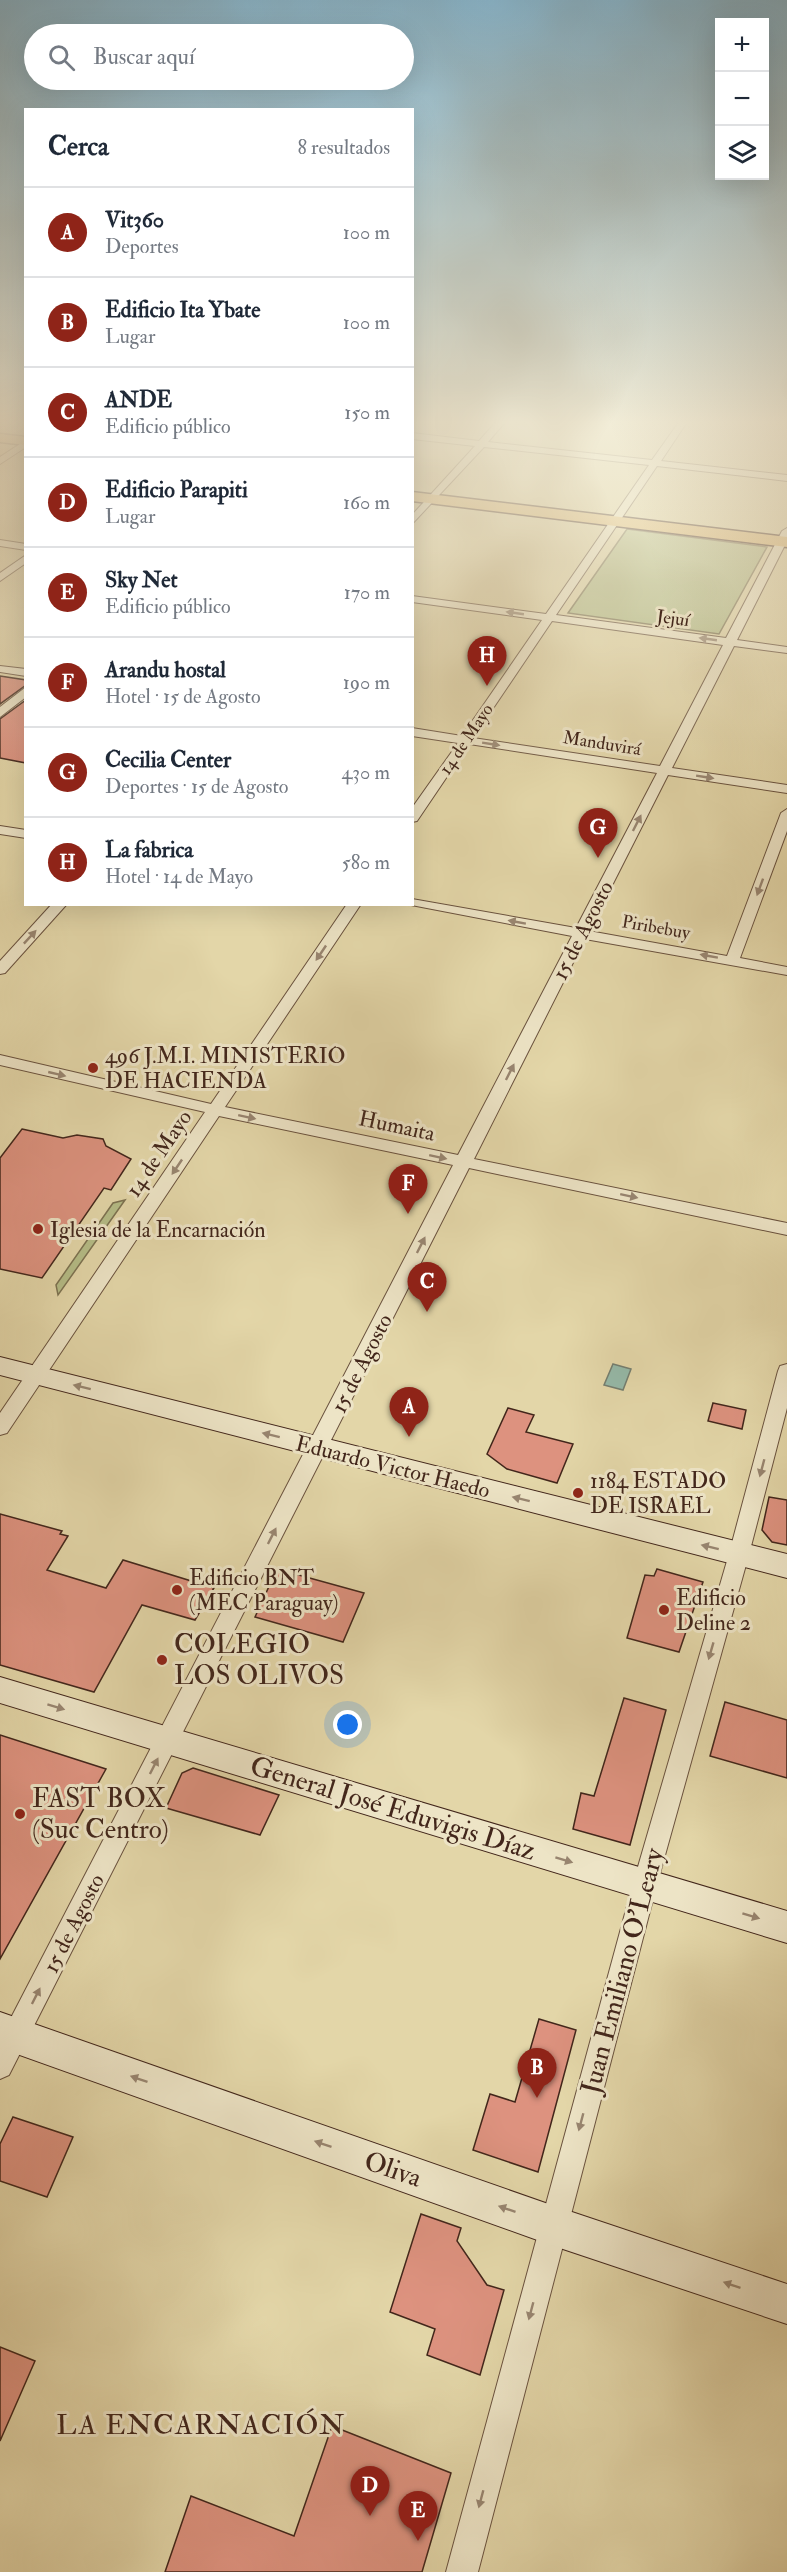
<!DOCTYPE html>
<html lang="es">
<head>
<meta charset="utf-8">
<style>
	body { margin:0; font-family:"IM FELL Double Pica",serif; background:#f6f6f7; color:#1f2937 }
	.controls { position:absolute; right:18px; top:18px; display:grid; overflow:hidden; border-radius:0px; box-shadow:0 6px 24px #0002 }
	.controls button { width:54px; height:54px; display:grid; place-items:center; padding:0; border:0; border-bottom:2px solid #e0e1e3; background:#fff; color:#1f2937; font:30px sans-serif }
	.you { position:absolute; left:348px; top:1725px; width:21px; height:21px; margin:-15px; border:4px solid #fff; border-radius:50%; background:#1a73e8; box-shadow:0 0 0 9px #1a73e833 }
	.badge { display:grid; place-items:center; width:39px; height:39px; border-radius:50%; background:#8f2418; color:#fff; font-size:20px; font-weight:700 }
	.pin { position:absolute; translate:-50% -50px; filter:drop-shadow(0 2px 3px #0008) }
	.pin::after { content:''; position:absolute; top:32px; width:21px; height:18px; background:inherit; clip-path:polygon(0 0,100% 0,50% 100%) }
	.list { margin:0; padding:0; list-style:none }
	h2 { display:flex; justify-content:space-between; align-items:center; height:78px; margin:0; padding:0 24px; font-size:26px }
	h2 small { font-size:20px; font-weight:400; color:#747a83 }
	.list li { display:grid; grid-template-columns:39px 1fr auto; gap:18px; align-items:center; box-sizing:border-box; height:90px; padding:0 24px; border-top:2px solid #e0e1e3 }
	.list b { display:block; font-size:22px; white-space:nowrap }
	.list p { margin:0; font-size:20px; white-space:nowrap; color:#747a83 }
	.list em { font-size:20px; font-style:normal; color:#747a83 }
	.icon { flex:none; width:33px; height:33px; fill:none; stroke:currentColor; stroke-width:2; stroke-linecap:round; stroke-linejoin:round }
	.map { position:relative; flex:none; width:787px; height:2572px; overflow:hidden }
	.search { position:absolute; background:#fff; box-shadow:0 6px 24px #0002; left:24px; top:24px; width:390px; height:66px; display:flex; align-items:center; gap:15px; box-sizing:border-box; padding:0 21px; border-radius:33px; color:#747a83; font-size:22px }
	.panel { position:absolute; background:#fff; box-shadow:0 6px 24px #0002; left:24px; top:108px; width:390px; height:798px; border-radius:0px }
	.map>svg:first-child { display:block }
	.green { fill:#b5bd87; stroke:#7c7251; stroke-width:1.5 }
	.water { fill:#95b9a8; stroke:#747e70; stroke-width:1.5 }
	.building { fill:#dd927f; stroke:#42261b; stroke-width:1.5 }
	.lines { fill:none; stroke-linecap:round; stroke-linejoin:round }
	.street-casing { stroke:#6a523e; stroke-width:2 }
	.secondary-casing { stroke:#42261b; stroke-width:2 }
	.primary-casing { stroke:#42261b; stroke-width:3 }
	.street { fill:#ede4c6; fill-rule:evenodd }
	.secondary { fill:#ede4c6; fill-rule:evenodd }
	.primary { fill:#e2bb74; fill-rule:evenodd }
	.oneway { fill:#988570 }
	.poi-dot { fill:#8f2418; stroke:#ede4c6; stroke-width:2 }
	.labels { text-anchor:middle; stroke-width:6; stroke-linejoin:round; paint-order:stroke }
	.far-street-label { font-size:18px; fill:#42261b; stroke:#ede4c6 }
	.street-label { font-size:22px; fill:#42261b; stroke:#ede4c6 }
	.poi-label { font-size:22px; fill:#42261b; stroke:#ede4c6; text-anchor:start }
	.near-poi-label { font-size:27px; fill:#42261b; stroke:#ede4c6; text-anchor:start }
	.near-street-label { font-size:27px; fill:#42261b; stroke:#ede4c6 }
	.near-neighbourhood-label { font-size:28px; letter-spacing:1.5px; fill:#42261b; stroke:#ede4c6 }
</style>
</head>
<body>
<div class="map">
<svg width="787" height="2572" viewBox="0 0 787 2572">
	<rect width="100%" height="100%" fill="#e3d6a8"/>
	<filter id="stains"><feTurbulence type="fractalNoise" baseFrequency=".00333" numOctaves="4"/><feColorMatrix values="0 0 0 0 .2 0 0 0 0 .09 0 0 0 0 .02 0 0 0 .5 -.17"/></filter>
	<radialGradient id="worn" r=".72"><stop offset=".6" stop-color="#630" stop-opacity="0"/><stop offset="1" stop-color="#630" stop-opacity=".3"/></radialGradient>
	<g class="green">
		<polygon points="627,529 767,547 719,634 568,613"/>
		<polygon points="125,1200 58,1295 56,1285 113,1203"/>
	</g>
	<polygon class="water" points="613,1364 631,1369 623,1390 604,1385"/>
	<g class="building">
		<polygon points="0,676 26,680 26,685 0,704"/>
		<polygon points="26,700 26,763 0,758 0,719"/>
		<polygon points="22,1129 63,1138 77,1135 103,1139 106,1146 131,1159 111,1190 104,1188 42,1278 0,1269 0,1158"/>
		<polygon points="713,1403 746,1410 742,1429 708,1421"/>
		<polygon points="508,1408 534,1415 526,1432 573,1444 557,1483 507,1469 487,1454"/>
		<polygon points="769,1497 787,1500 787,1545 772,1542 762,1530"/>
		<polygon points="0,1514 62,1531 60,1534 68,1536 47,1570 106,1588 123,1560 214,1588 195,1620 142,1605 94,1692 0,1665"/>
		<polygon points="277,1569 364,1593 343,1642 255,1617"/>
		<polygon points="657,1569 703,1582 679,1652 627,1638 645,1575 654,1576"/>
		<polygon points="624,1698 666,1710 630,1845 573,1829 581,1793 594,1796"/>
		<polygon points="725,1702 787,1720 787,1778 710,1756"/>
		<polygon points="0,1735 106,1769 0,1959"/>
		<polygon points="193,1768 279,1795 260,1835 166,1808 182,1773"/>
		<polygon points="539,2019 576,2030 538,2172 473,2150 490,2094 515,2102"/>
		<polygon points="13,2117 73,2137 47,2197 0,2181 0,2144"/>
		<polygon points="421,2214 461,2228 457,2241 487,2285 504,2290 480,2375 427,2355 435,2329 390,2312"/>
		<polygon points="0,2347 35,2361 0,2441"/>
		<polygon points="332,2426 451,2473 422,2572 165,2572 191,2496 294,2536"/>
	</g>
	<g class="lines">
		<defs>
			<g id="street">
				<path d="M 496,422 L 505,422 L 488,442 L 652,460 L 679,422 L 687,422 L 661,461 L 787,475 L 787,481 L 657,466 L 556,615 L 726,638 L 782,531 L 787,528 L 787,541 L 737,640 L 787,647 L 787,653 L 734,646 L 672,768 L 787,785 L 787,793 L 668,775 L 589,931 L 727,956 L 781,813 L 787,809 L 787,831 L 740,958 L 787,967 L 787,975 L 585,939 L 474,1159 L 787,1223 L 787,1235 L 469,1168 L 9,2075 L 0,2079 L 0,2039 L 453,1165 L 219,1116 L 7,1433 L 0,1435 L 0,1413 L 205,1112 L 0,1065 L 0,1055 L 211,1104 L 347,904 L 361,904 L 225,1107 L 458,1155 L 572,936 L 406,904 L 412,904 L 412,899 L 576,928 L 657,773 L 469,744 L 417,821 L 412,822 L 412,808 L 458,743 L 412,736 L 412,728 L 462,736 L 542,620 L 412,602 L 412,596 L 546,614 L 649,465 L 484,447 L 412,524 L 412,515 L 475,446 L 412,439 L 412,433 L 479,441 ZM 552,621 L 723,645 L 660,766 L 473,738 Z"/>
				<polygon points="26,440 26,447 0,464 0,457"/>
				<polygon points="0,540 26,544 26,550 0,546"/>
				<polygon points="26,555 26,563 0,581 0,573"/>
				<polygon points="0,666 26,669 26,676 0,672"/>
				<polygon points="26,687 26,697 0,717 0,707"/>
				<polygon points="0,826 26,830 26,838 0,834"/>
				<polygon points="52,904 67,904 5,973 0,974 0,961"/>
				<polygon points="787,1364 787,1408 749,1554 657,1884 478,2572 446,2572 633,1884 729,1554 778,1371 780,1366"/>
			</g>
			<g id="secondary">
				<polygon points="0,1357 787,1554 787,1578 0,1375"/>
				<polygon points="0,1677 787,1911 787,1943 0,1703"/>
				<polygon points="0,2012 554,2206 787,2284 787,2324 554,2246 0,2048"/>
			</g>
			<g id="primary">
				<polygon points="0,434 26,437 26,445 0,442"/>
				<polygon points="412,492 787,537 787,547 412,501"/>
			</g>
		</defs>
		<use href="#street" class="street-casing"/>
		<use href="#secondary" class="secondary-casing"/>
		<use href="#primary" class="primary-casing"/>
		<use href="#street" class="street"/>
		<use href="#secondary" class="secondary"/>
		<use href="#primary" class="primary"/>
	</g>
	<defs><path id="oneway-solid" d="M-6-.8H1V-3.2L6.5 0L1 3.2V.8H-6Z" transform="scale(1.5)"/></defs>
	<g class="oneway">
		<use href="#oneway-solid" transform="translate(515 613) rotate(-172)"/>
		<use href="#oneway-solid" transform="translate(708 639) rotate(-172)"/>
		<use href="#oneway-solid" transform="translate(491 744) rotate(9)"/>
		<use href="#oneway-solid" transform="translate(705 777) rotate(9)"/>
		<use href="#oneway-solid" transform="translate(637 823) rotate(-63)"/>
		<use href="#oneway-solid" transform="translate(760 887) rotate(110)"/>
		<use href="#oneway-solid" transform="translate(517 922) rotate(-170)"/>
		<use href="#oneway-solid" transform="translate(30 937) rotate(-47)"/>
		<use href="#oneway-solid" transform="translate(321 953) rotate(124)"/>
		<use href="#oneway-solid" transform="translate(709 956) rotate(-170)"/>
		<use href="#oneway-solid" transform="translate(510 1072) rotate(-63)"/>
		<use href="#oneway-solid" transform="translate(57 1074) rotate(13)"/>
		<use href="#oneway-solid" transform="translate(247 1117) rotate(12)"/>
		<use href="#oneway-solid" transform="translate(438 1157) rotate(12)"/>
		<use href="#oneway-solid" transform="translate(177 1167) rotate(124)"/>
		<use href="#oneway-solid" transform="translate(629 1196) rotate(12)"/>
		<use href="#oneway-solid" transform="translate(421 1245) rotate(-63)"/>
		<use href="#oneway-solid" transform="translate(82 1387) rotate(-166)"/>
		<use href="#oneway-solid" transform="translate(271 1435) rotate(-166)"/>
		<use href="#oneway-solid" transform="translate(762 1468) rotate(105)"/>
		<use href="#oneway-solid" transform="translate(521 1499) rotate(-166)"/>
		<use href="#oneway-solid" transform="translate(272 1536) rotate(-63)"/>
		<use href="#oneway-solid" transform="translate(710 1547) rotate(-166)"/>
		<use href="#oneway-solid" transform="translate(711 1651) rotate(106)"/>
		<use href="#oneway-solid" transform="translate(56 1707) rotate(17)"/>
		<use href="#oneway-solid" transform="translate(154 1766) rotate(-63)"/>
		<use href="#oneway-solid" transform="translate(564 1860) rotate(17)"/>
		<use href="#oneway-solid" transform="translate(751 1916) rotate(17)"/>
		<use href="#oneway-solid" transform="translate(36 1996) rotate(-63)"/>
		<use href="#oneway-solid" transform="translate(139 2079) rotate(-161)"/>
		<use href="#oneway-solid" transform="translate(581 2122) rotate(105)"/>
		<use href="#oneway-solid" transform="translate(323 2144) rotate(-161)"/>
		<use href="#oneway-solid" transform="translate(507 2209) rotate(-161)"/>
		<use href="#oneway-solid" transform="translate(732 2285) rotate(-161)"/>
		<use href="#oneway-solid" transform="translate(531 2311) rotate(105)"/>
		<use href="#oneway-solid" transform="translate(481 2499) rotate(105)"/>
	</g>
	<linearGradient id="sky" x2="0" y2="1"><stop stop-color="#87b6ce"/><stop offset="0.54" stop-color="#f2edd8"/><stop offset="1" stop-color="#f2edd8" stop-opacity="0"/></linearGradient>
	<rect width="787" height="782" fill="url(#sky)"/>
	<g class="poi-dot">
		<circle cx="93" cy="1068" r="6"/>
		<circle cx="38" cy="1229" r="6"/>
		<circle cx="578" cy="1493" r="6"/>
		<circle cx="177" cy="1590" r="6"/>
		<circle cx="664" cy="1610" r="6"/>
		<circle cx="162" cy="1660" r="6"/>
		<circle cx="20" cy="1814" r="6"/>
	</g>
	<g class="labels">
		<g class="far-street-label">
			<text transform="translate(673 618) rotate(8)" y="6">Jejuí</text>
			<text transform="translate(466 739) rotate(-56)" y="6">14 de Mayo</text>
			<text transform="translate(602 743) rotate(9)" y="6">Manduvirá</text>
			<text transform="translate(656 927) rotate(10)" y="6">Piribebuy</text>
		</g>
		<g class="street-label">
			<text transform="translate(582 930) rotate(-63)" y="8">15 de Agosto</text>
			<text transform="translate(397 1125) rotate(12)" y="8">Humaita</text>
			<text transform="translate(158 1153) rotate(-56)" y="8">14 de Mayo</text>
			<text transform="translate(361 1363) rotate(-63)" y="8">15 de Agosto</text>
			<text transform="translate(393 1466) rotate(14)" y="8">Eduardo Victor Haedo</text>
			<text transform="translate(73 1923) rotate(-63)" y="8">15 de Agosto</text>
		</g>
		<g class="poi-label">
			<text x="105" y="1063">496 J.M.I. MINISTERIO<tspan x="105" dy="25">DE HACIENDA</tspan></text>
			<text x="50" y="1237">Iglesia de la Encarnación</text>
			<text x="590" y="1488">1184 ESTADO<tspan x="590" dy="25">DE ISRAEL</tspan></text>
			<text x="189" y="1585">Edificio BNT<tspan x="189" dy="25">(MEC Paraguay)</tspan></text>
			<text x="676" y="1605">Edificio<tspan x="676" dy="25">Deline 2</tspan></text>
		</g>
		<g class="near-poi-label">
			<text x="174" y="1653">COLEGIO<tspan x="174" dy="31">LOS OLIVOS</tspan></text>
			<text x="32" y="1807">FAST BOX<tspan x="32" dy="31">(Suc Centro)</tspan></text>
		</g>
		<g class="near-street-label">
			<text transform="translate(393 1808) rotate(17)" y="9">General José Eduvigis Díaz</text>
			<text transform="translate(622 1971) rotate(-75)" y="9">Juan Emiliano O'Leary</text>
			<text transform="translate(393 2169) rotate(19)" y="9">Oliva</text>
		</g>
		<g class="near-neighbourhood-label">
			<text x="201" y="2434">LA ENCARNACIÓN</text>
		</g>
	</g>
	<rect width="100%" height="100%" filter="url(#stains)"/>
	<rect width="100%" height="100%" fill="url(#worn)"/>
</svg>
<div class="controls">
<button>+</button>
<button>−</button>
<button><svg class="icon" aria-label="layers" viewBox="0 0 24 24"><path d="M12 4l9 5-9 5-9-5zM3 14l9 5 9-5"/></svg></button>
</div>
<div class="you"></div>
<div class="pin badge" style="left:409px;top:1437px">A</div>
<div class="pin badge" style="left:537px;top:2098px">B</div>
<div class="pin badge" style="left:427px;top:1312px">C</div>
<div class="pin badge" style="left:370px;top:2516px">D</div>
<div class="pin badge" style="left:418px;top:2541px">E</div>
<div class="pin badge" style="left:408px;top:1214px">F</div>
<div class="pin badge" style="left:598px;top:858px">G</div>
<div class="pin badge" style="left:487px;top:686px">H</div>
<div class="search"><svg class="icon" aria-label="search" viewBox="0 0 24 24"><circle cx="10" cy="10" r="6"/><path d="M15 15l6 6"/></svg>Buscar aquí</div>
<section class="panel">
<h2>Cerca<small>8 resultados</small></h2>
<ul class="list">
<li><span class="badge">A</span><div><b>Vit360</b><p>Deportes</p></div><em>100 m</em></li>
<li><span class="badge">B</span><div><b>Edificio Ita Ybate</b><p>Lugar</p></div><em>100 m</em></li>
<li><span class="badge">C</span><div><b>ANDE</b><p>Edificio público</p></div><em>150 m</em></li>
<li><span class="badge">D</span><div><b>Edificio Parapiti</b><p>Lugar</p></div><em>160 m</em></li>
<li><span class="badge">E</span><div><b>Sky Net</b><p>Edificio público</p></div><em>170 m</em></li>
<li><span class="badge">F</span><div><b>Arandu hostal</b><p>Hotel · 15 de Agosto</p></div><em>190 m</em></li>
<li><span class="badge">G</span><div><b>Cecilia Center</b><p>Deportes · 15 de Agosto</p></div><em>430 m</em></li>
<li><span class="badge">H</span><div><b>La fabrica</b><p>Hotel · 14 de Mayo</p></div><em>580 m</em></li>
</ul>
</section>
</div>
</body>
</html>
